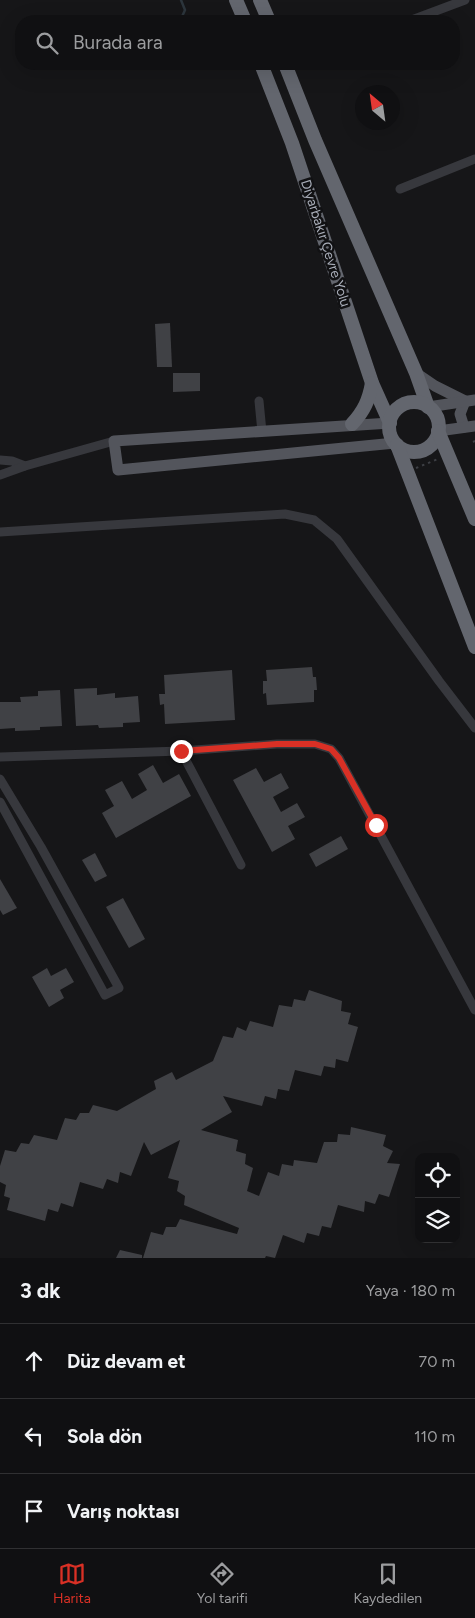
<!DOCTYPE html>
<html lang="tr">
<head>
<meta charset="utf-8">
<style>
	body { margin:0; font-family:Figtree,sans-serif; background:#19191b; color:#f1f3f6 }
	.controls { position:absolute; right:15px; bottom:15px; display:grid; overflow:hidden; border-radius:10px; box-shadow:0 5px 20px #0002 }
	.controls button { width:45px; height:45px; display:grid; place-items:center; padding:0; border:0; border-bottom:1px solid #303032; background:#101012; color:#f1f3f6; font:25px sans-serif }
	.compass { position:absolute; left:355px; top:85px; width:45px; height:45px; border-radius:50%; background:#101012; box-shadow:0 5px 20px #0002; rotate:331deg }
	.stop { position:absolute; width:15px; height:15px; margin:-11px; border:4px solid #d93025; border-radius:50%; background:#fff }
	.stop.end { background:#d93025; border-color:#fff; box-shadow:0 1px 5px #0008 }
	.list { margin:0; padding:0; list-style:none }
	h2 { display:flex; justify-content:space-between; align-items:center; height:65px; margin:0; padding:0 20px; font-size:21px }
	h2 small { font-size:16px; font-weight:400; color:#9c9d9f }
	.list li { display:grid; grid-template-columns:32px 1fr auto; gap:15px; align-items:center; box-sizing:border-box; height:75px; padding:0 20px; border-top:1px solid #303032 }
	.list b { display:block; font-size:19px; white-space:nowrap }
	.list em { font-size:16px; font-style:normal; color:#9c9d9f }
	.icon { flex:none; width:28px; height:28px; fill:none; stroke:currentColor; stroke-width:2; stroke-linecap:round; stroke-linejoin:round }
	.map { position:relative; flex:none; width:475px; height:1258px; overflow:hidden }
	.search { position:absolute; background:#101012; box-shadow:0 5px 20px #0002; left:15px; right:15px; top:15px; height:55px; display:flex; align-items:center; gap:12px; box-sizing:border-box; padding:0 18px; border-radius:20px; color:#9c9d9f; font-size:19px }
	.sheet { height:290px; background:#101012 }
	nav { display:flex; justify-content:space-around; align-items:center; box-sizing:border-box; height:70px; border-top:1px solid #303032; background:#101012; font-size:14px; color:#9c9d9f }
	nav a { display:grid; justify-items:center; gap:2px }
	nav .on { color:#d93025 }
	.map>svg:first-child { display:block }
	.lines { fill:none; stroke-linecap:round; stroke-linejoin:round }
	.stream { stroke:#2c353c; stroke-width:2.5 }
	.building { fill:#404145 }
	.path { stroke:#3d3f44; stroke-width:2; stroke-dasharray:2.5 4; stroke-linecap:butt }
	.minor { stroke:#37383d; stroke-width:9 }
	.major { stroke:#53555c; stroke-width:11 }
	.highway { stroke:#63666e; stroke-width:14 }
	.route { stroke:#d93025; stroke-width:6 }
	.labels { text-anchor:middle; stroke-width:5; stroke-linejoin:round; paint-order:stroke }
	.street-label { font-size:14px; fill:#a8adb8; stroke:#111113 }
</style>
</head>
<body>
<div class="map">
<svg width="475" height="1258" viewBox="0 0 475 1258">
	<rect width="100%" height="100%" fill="#161618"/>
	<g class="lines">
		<polyline class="stream" points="180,21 185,10 181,0"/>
	</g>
	<g class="building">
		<polygon points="170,323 172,367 157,367 155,324"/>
		<polygon points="173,373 200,373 200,391 173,392"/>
		<polygon points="312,667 313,677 316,677 317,690 314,690 314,702 267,705 266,693 263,694 263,681 267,681 266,670"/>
		<polygon points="232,670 235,720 165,724 164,704 160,705 159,694 165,694 164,675"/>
		<polygon points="97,688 97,695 115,693 115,698 138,696 140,722 123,723 123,727 99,728 98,725 76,726 74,689"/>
		<polygon points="60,690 62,726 40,727 40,730 15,731 15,728 0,729 0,702 21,702 20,697 38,696 38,691"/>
		<polygon points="153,765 163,783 179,774 191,796 116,838 102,813 114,806 105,790 122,781 132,799 147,790 138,774"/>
		<polygon points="256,768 264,782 281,773 289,788 273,797 281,812 297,803 305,817 288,826 295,839 272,852 233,780"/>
		<polygon points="341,836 348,849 316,867 309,854"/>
		<polygon points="95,853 107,876 95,882 82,860"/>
		<polygon points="0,879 17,908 3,915 0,910"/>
		<polygon points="123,898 145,939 129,948 106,907"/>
		<polygon points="47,968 51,976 66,968 74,982 60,990 64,998 49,1007 32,977"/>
		<polygon points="309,990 342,1001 341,1011 351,1013 348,1024 358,1027 348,1062 336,1059 335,1068 324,1066 321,1076 295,1070 289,1091 278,1089 276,1099 265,1096 262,1106 223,1096 232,1112 201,1130 238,1140 236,1151 246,1154 245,1164 253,1168 247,1191 259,1196 268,1172 279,1176 282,1164 293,1166 294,1160 317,1163 324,1142 337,1142 338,1134 350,1135 351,1127 386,1135 383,1146 393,1151 387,1163 400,1164 389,1197 379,1194 375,1204 365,1201 364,1212 338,1205 331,1228 322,1226 319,1236 307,1233 304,1243 283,1235 275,1258 266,1256 265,1258 143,1258 151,1232 163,1235 166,1227 176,1227 180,1219 237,1234 239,1228 184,1205 185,1196 177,1191 179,1181 168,1178 180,1140 151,1155 144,1142 131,1176 120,1172 118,1183 107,1179 103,1189 80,1182 73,1207 61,1203 58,1212 48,1209 45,1221 7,1210 10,1198 4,1196 6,1185 0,1182 0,1166 5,1150 16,1152 21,1143 29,1144 34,1135 57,1140 65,1118 76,1120 80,1113 89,1113 93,1105 117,1111 156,1089 154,1081 172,1072 176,1080 213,1061 223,1036 233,1038 237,1027 246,1031 250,1021 273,1027 279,1005 292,1007 294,999 305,1001"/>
		<polygon points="120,1250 142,1255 142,1258 116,1258"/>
	</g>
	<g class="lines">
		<g class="path">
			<polyline points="473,442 475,441"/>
			<polyline points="416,468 438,459"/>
		</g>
		<g class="minor">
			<polyline points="409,21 465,0"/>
			<polyline points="400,189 475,159"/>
			<polyline points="259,401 262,432"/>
			<polyline points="0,460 12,461 25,466"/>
			<polyline points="0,475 25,466 114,441"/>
			<polyline points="0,532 285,514 314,520 337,539 439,681 475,728"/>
			<polyline points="181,751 241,865"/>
			<polyline points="0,757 181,751 277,744 315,744 331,749 339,758 475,1010"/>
			<polyline points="0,779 41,847 119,988 105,995 0,802"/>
		</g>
		<g class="major">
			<polyline points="416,373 435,386 465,401 460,414 464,427"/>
			<polyline points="428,407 475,400"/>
			<polyline points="390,423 114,441 118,470 395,443"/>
			<polyline points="438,431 475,426"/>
		</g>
		<g class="highway">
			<polyline points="236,0 245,21"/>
			<polyline points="260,0 269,21"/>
			<polyline points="261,64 292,143 372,383 390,423"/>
			<polyline points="285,64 315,140 416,373 428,407"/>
			<circle cx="414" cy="427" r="25"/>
			<path d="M 352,424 C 364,411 369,400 372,383"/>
			<polyline points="438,431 475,519"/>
			<polyline points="397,445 475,647"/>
		</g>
	</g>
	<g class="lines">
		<polyline class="route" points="181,751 277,744 315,744 331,749 339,758 376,825"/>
	</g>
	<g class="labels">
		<g class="street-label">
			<text transform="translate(326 243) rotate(72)" y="5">Diyarbakır Çevre Yolu</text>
		</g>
	</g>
</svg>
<div class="controls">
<button><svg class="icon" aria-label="locate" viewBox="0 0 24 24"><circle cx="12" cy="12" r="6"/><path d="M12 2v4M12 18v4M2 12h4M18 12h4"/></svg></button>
<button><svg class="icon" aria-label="layers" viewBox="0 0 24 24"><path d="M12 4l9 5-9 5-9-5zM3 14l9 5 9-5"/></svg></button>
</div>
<svg class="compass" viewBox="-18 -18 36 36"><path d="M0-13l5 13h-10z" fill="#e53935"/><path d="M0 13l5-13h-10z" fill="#9c9d9f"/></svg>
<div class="stop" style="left:376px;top:825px"></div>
<div class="stop end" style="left:181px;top:751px"></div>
<div class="search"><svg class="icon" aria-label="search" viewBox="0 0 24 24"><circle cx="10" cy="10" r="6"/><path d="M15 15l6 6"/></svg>Burada ara</div>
</div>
<section class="sheet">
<h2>3 dk<small>Yaya · 180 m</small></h2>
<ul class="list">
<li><svg class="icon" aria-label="ahead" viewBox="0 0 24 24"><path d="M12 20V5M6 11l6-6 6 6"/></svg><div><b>Düz devam et</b></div><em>70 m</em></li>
<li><svg class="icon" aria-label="left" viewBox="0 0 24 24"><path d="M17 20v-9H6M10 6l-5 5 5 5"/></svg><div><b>Sola dön</b></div><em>110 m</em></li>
<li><svg class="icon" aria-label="arrive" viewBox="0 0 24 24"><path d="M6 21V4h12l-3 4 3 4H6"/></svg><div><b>Varış noktası</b></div></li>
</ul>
</section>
<nav>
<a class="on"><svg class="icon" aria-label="map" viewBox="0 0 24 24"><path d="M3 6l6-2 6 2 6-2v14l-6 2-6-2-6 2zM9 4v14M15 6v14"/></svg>Harita</a>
<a><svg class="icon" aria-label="directions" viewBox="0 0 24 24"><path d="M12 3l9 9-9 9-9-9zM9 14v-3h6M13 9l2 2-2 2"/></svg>Yol tarifi</a>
<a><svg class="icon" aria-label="saved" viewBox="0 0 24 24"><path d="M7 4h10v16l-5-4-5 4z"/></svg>Kaydedilen</a>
</nav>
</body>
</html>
